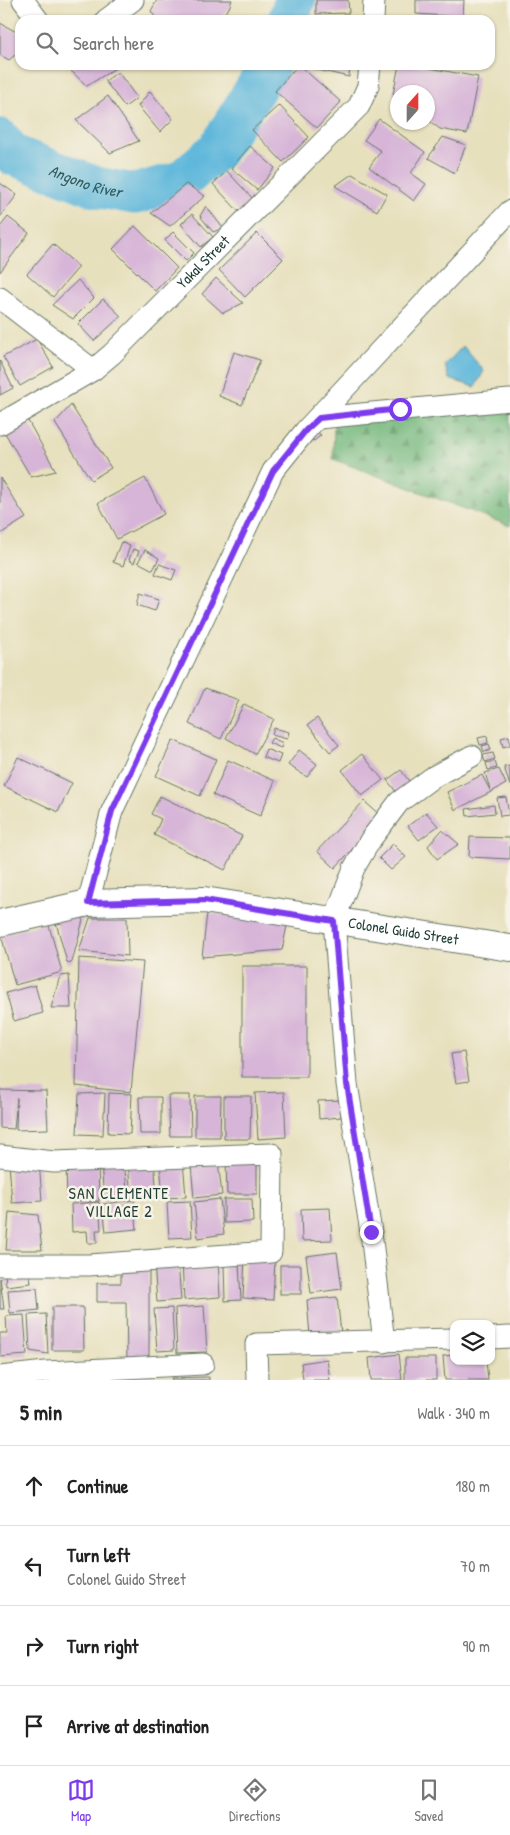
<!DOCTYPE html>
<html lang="en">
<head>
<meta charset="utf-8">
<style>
	body { margin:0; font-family:"Patrick Hand",sans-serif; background:#f2f2f2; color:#222 }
	.controls { position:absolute; right:15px; bottom:15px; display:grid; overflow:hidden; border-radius:10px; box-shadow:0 1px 4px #0004 }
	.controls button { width:45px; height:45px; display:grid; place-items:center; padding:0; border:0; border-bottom:1px solid #e0e0e0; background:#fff; color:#222; font:25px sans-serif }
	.compass { position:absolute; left:390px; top:85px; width:45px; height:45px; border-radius:50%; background:#fff; box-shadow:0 1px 4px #0004; rotate:21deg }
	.stop { position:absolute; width:15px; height:15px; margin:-11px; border:4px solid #7c3aed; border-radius:50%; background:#fff }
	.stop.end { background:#7c3aed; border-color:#fff; box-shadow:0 1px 5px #0008 }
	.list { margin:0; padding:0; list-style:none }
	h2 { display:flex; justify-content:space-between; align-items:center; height:65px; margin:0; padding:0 20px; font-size:21px }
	h2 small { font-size:16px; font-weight:400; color:#767676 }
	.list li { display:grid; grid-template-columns:32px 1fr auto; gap:15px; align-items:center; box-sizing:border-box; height:80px; padding:0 20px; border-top:1px solid #e0e0e0 }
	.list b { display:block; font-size:19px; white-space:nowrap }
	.list p { margin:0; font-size:16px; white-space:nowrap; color:#767676 }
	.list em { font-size:16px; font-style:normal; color:#767676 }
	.icon { flex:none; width:28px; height:28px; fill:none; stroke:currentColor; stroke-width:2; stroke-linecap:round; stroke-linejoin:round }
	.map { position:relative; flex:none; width:510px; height:1380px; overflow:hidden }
	.search { position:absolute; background:#fff; box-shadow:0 1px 4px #0004; left:15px; right:15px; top:15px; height:55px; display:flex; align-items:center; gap:12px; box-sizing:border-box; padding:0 18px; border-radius:15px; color:#767676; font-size:19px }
	.sheet { height:385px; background:#fff }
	nav { display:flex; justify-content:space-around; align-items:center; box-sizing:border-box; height:70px; border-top:1px solid #e0e0e0; background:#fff; font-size:14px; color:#767676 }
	nav a { display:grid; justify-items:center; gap:2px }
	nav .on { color:#7c3aed }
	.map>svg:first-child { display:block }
	.forest { fill:url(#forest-firs); stroke:#487a58 }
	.water { fill:#5eb7db; stroke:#3e7a88 }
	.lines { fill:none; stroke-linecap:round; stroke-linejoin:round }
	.river { stroke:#5eb7db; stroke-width:41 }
	.building { fill:#d7b5d8 }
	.minor-casing { stroke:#657664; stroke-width:23 }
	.tertiary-casing { stroke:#657664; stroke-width:28 }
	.minor { stroke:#fff; stroke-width:21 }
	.tertiary { stroke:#fff; stroke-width:26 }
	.route { stroke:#7c3aed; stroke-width:6 }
	.labels { text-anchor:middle; stroke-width:5; stroke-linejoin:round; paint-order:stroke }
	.street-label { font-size:15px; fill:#1f3d34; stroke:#f7f3e8 }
	.water-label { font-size:16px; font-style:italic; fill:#2f5c5e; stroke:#f7f3e8 }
	.neighbourhood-label { font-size:16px; letter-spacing:1px; fill:#1f3d34; stroke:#f7f3e8 }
</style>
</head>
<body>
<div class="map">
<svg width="510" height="1380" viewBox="0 0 510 1380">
	<defs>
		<pattern id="forest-firs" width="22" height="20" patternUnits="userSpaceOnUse" patternTransform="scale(1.25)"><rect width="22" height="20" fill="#72b77b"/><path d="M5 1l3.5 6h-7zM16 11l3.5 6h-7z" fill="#5d9666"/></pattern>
	</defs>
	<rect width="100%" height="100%" fill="#f7f3e8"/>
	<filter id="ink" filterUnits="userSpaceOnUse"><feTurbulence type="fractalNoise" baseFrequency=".02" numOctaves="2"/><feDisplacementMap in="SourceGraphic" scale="10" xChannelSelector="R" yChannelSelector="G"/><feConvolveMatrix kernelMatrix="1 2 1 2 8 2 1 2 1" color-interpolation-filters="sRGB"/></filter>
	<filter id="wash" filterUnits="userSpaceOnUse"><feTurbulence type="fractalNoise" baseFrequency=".0096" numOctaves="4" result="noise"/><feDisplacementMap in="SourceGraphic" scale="20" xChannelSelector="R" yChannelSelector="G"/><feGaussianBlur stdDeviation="1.12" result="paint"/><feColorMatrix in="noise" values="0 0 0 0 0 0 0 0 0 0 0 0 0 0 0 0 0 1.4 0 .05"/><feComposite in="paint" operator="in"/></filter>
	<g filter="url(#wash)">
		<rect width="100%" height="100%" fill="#e7e0bd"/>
		<polygon class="forest" points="510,406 510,526 333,459 334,420"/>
		<polygon class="water" points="463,346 484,371 475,387 449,379 445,365"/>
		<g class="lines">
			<g class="river">
				<polyline points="288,20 295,0"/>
				<path id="s1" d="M 0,139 L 13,155 L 96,187 L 135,194 L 181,181 L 217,150 L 270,65"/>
			</g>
		</g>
		<g id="blocks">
			<g class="building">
				<polygon points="157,0 232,0 229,8 218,20 157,20 151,11"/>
				<polygon points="316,0 348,0 349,13 316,14"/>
				<polygon points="416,0 464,0 463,17 416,14"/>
				<polygon points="0,23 20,34 20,51 9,60 0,55"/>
				<polygon points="77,65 120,65 87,86 70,70"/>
				<polygon points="298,65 350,65 349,77 300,66 341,102 317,128 275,91"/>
				<polygon points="399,65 413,65 478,77 467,134 440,129 428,120 428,92 398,92 398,97 393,94"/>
				<polygon points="118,72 137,98 125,107 105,81"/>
				<polygon points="150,91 173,119 160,132 138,106"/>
				<polygon points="108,96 139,141 110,153 76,120"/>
				<polygon points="279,105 309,137 283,162 252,130"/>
				<polygon points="379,119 425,152 411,173 426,184 414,201 369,167 381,151 364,140"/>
				<polygon points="443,137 466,145 455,173 428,158"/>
				<polygon points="250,146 275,168 257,190 231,168"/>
				<polygon points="227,171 253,199 239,212 213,184"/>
				<polygon points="352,174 387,194 377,211 335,186"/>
				<polygon points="0,183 17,195 0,217"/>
				<polygon points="186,184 205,196 170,226 151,213"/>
				<polygon points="206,206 223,228 213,232 200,216"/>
				<polygon points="192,214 213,237 201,247 181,224"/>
				<polygon points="8,217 29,233 0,272 0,227"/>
				<polygon points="135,226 177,268 155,291 113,249"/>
				<polygon points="173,232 194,253 186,261 165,240"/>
				<polygon points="257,233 283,259 245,297 219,270"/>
				<polygon points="53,244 79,267 53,297 27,274"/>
				<polygon points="216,278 243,303 223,313 202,294"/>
				<polygon points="78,280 94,298 73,319 52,305"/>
				<polygon points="103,299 121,316 94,341 78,324"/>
				<polygon points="37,339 53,367 20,386 3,357"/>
				<polygon points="234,352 260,360 242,405 219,396"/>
				<polygon points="0,361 13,388 0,395"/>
				<polygon points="71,405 111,468 91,480 55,423"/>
				<polygon points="27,419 56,471 31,477 5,433"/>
				<polygon points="317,432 321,435 314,441 309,438"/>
				<polygon points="0,478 26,518 0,534"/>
				<polygon points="145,478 164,514 117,539 98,503"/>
				<polygon points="121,542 130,546 123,566 113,562"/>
				<polygon points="133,549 139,551 134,563 129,560"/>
				<polygon points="145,550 159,558 153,570 138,562"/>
				<polygon points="159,564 176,570 172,580 155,574"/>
				<polygon points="140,593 159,599 155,611 137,605"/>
				<polygon points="205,688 239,700 221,739 189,724"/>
				<polygon points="244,704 274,719 255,754 226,738"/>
				<polygon points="317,718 339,745 330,752 308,725"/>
				<polygon points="274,728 289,732 287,739 272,735"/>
				<polygon points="487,736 488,743 480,745 478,738"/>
				<polygon points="509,736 510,745 503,747 501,738"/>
				<polygon points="272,738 283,743 281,748 269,743"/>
				<polygon points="173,740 216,759 200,796 156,776"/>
				<polygon points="489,744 491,750 484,752 482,746"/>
				<polygon points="266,749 281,755 278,763 263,757"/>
				<polygon points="299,750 317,764 307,777 288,765"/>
				<polygon points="493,753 495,759 485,762 483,755"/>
				<polygon points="362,754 383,780 362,796 342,770"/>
				<polygon points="18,757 72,783 58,812 4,786"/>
				<polygon points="228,760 275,781 260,816 213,795"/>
				<polygon points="495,761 497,768 488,770 486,763"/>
				<polygon points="510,766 510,786 504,767"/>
				<polygon points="499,769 506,784 491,792 485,773"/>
				<polygon points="401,770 411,784 397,793 387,780"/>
				<polygon points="482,775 491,792 455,810 447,792"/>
				<polygon points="160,796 242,836 225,870 154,835 161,819 151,814"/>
				<polygon points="506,797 509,815 500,816 497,798"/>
				<polygon points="364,801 382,817 335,868 317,851"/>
				<polygon points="494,805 495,813 467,816 466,809"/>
				<polygon points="426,812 438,826 419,840 408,826"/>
				<polygon points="442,830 459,844 437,859 428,846"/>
				<polygon points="470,837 510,838 510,859 469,857"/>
				<polygon points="393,844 406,857 391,870 379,858"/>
				<polygon points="207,913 288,921 282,950 202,957"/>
				<polygon points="84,916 72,962 70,963 67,962 55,919"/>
				<polygon points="90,918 127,918 128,956 79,951"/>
				<polygon points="48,922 62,972 15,985 1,935"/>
				<polygon points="79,958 143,962 131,1092 76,1086"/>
				<rect x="242" y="966" width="65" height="111"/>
				<polygon points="69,975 71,1008 51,1008 60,976"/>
				<polygon points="35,985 43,1013 14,1021 6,993"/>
				<polygon points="464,1052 469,1081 456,1083 451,1054"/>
				<polygon points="0,1090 46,1091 48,1129 16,1130 17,1098 14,1129 0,1128"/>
				<polygon points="284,1092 286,1137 258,1139 255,1093"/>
				<polygon points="105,1093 103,1135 77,1134 79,1094"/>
				<polygon points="109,1093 132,1094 130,1134 108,1133"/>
				<polygon points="168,1095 190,1095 191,1136 170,1136"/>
				<polygon points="195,1096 221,1096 220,1137 195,1137"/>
				<polygon points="224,1096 251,1096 250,1139 224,1139"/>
				<polygon points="139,1097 161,1097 161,1134 140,1134"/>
				<polygon points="340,1100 341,1117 319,1119 318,1101"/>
				<polygon points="39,1160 42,1201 12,1203 9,1162"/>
				<polygon points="154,1160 157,1196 131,1198 128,1162"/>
				<polygon points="124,1161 128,1198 104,1200 101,1163"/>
				<polygon points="183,1161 186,1197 163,1198 160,1163"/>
				<polygon points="218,1161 222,1195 194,1198 191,1164"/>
				<polygon points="226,1162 257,1162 257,1194 227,1194"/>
				<polygon points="98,1163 99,1201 67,1201 66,1164"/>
				<polygon points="220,1199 224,1234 198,1238 194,1202"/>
				<polygon points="224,1199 252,1199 253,1222 224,1223"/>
				<polygon points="134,1200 137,1229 106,1232 103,1204"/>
				<polygon points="190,1201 192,1237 169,1238 167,1202"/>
				<polygon points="99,1202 101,1230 96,1230 97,1243 88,1243 87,1231 72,1232 71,1204"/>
				<polygon points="330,1208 332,1240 302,1241 301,1209"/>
				<polygon points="9,1212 38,1215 42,1250 6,1250"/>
				<polygon points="337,1252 342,1289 311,1293 306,1256"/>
				<polygon points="245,1257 275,1259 273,1300 243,1298"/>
				<polygon points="218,1259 220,1297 184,1300 182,1261"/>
				<polygon points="178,1261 181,1300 157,1302 154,1263"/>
				<polygon points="121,1263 149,1263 149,1361 127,1360 126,1302 97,1302 97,1283 121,1283"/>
				<polygon points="224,1263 239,1263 241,1300 225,1301"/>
				<rect x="280" y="1265" width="21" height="29"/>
				<polygon points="29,1268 31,1283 6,1286 5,1271"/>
				<polygon points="0,1278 4,1309 0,1309"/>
				<polygon points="37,1288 39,1310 10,1313 8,1290"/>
				<polygon points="337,1297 341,1333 310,1336 307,1300"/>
				<polygon points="204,1306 207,1352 177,1353 175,1308"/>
				<polygon points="52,1307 83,1307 84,1350 52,1350"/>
				<polygon points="172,1308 174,1350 157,1351 154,1309"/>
				<polygon points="46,1314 48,1354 30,1351 28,1315"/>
				<polygon points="24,1315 27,1355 0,1357 0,1333 7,1333 6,1316"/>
				<polygon points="399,1354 402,1380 371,1380 369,1358"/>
				<polygon points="454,1355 454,1361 486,1361 488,1380 445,1380 443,1356"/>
				<rect x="405" y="1358" width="31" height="22"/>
				<polygon points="327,1359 330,1380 303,1380 301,1363"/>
				<polygon points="209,1377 209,1380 172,1380 171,1378"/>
			</g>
		</g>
	</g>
	<g filter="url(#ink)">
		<use href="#blocks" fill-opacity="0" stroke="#657664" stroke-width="1"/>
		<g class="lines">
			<defs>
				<g id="minor">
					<polyline points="23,0 38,20"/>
					<polyline points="106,20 133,0"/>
					<polyline points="373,20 374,0"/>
					<polyline points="0,298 93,370"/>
					<polyline points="319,418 510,400"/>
					<path id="s2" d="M 0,424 L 93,370 L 112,354 L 359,106 L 368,86 L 370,65"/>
					<polyline points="88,903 112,811 273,471 306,430 510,211"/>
					<polyline points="0,1156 54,1162 272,1154 271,1252 89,1265 0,1265"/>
					<polyline points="491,1338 510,1337"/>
					<polyline points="384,1342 371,1232 347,1084 334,921 354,868 371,839 399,802 433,777 472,756"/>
					<polyline points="0,1377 46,1372 203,1364"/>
					<polyline points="257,1380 256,1344 454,1339"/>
				</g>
				<g id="tertiary">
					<path id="s3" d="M 0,923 L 88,903 L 204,900 L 510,948"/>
				</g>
			</defs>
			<use href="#minor" class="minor-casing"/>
			<use href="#tertiary" class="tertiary-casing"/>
			<use href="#minor" class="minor"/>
			<use href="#tertiary" class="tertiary"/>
		</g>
	</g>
	<g class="lines" filter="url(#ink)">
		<polyline class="route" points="371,1232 347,1084 334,921 204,900 88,903 112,811 273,471 306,430 319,418 400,409"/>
	</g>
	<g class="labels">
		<g class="street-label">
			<text dy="5" stroke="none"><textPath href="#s2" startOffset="262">Yakal Street</textPath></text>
			<text dy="5" stroke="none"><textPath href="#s3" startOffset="408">Colonel Guido Street</textPath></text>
		</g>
		<g class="water-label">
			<text dy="6" stroke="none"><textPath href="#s1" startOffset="98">Angono River</textPath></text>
		</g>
		<g class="neighbourhood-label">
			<text x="119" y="1199">SAN CLEMENTE<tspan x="119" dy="18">VILLAGE 2</tspan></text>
		</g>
	</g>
</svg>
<div class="controls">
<button><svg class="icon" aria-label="layers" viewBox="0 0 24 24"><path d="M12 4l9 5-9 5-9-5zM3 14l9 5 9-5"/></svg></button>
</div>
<svg class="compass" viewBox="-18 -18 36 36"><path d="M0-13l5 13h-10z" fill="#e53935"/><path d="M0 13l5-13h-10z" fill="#767676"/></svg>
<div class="stop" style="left:400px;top:409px"></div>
<div class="stop end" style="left:371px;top:1232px"></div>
<div class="search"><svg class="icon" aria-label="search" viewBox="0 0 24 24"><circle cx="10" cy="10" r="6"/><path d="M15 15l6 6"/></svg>Search here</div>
</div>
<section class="sheet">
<h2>5 min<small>Walk · 340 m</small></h2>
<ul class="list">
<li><svg class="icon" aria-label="ahead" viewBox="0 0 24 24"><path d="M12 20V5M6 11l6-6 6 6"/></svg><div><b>Continue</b></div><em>180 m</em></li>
<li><svg class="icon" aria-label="left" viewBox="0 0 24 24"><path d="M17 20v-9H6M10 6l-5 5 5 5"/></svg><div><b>Turn left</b><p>Colonel Guido Street</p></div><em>70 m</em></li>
<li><svg class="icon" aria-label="right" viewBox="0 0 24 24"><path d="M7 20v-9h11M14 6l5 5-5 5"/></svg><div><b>Turn right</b></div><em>90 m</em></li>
<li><svg class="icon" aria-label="arrive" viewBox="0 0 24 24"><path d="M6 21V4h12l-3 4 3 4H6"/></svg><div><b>Arrive at destination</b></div></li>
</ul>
</section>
<nav>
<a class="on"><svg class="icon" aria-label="map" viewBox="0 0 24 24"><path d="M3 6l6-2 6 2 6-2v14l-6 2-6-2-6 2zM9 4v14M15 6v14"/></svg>Map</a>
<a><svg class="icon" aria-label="directions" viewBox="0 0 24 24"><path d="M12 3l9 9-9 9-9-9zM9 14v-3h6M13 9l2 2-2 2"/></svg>Directions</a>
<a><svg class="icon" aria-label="saved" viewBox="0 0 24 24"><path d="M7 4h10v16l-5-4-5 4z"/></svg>Saved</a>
</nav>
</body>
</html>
